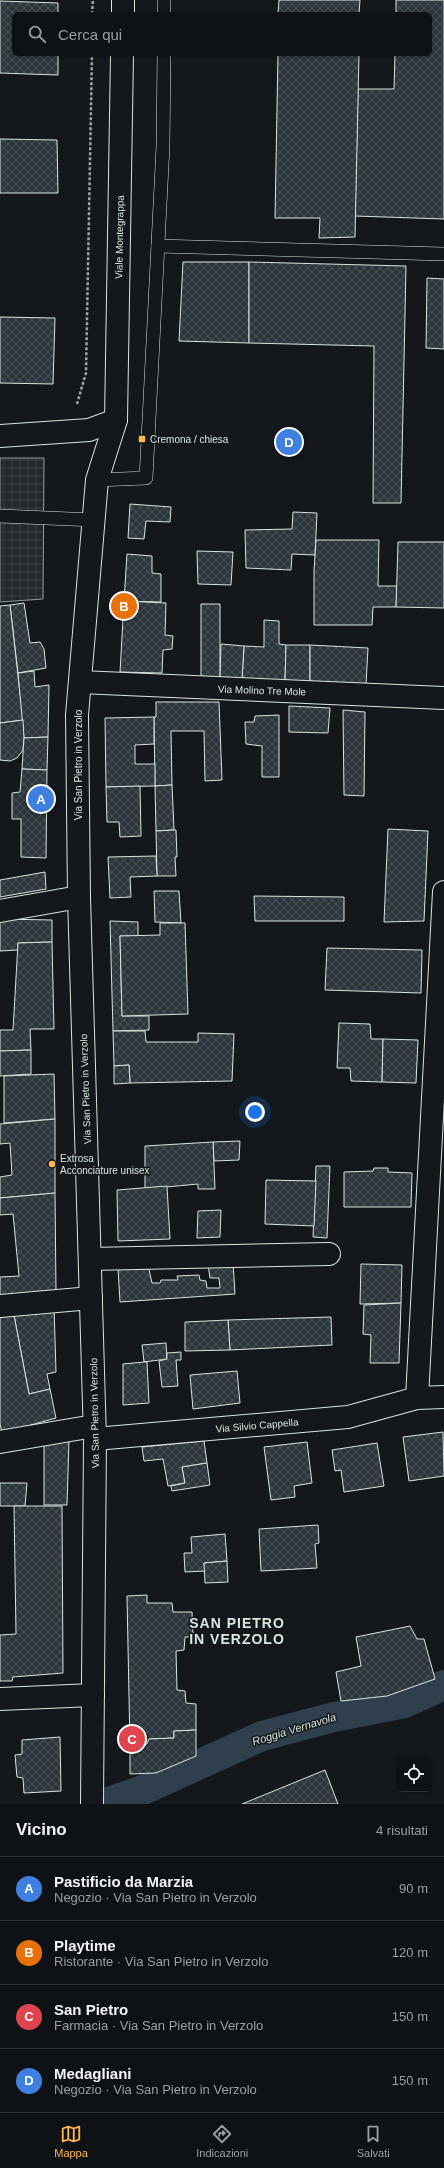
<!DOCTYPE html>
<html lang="it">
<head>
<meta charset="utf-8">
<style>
	body { margin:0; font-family:Arial,sans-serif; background:#181b1e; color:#f1f3f6 }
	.controls { position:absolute; right:12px; bottom:12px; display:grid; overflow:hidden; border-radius:6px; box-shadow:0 1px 3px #0004 }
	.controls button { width:36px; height:36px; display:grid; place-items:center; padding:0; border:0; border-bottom:1px solid #2f3234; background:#0f1215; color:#f1f3f6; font:20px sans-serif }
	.you { position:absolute; left:255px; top:1112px; width:14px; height:14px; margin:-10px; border:3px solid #fff; border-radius:50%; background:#1a73e8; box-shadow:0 0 0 6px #1a73e833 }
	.badge { display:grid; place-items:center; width:26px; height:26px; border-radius:50%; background:#ffb74d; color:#fff; font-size:13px; font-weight:700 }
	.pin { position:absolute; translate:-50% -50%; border:2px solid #fff; box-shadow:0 1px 4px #0006 }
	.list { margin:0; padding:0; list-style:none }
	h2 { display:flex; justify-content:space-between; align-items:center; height:52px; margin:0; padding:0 16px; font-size:17px }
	h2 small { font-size:13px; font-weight:400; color:#9b9ea0 }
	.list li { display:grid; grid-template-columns:26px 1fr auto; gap:12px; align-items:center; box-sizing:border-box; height:64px; padding:0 16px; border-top:1px solid #2f3234 }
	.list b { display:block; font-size:15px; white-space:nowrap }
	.list p { margin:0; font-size:13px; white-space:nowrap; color:#9b9ea0 }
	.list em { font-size:13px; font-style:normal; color:#9b9ea0 }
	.icon { flex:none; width:22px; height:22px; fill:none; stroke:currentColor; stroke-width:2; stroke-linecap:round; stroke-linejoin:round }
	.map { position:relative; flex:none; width:444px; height:1804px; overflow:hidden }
	.search { position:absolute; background:#0f1215; box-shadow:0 1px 3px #0004; left:12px; right:12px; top:12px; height:44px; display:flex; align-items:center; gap:10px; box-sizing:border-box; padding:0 14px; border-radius:6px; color:#9b9ea0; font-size:15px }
	.sheet { height:308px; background:#0f1215 }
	nav { display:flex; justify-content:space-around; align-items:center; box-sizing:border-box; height:56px; border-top:1px solid #2f3234; background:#0f1215; font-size:11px; color:#9b9ea0 }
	nav a { display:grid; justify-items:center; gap:2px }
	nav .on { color:#ffb74d }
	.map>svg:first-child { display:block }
	.plaza { fill:url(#plaza-grid); stroke:#939e99 }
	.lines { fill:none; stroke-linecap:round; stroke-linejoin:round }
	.canal { stroke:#2f3f4d; stroke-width:30 }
	.building { fill:url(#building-cross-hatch); stroke:#d8e6dc }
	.service-casing { stroke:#d8e6dc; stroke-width:14 }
	.minor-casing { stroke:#d8e6dc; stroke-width:24 }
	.secondary-casing { stroke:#d8e6dc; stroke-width:24 }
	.path { stroke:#9da8a2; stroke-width:2.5; stroke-dasharray:3 2; stroke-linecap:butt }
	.service { stroke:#14181c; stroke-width:13 }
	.minor { stroke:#14181c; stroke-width:22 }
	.secondary { stroke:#14181c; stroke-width:22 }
	.poi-dot { fill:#ffb74d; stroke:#14181c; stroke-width:1.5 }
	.labels { text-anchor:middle; stroke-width:3; stroke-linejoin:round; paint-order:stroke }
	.street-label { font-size:10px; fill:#d8e6dc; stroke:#14181c }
	.poi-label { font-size:10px; fill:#d8e6dc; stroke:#14181c; text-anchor:start }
	.water-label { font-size:11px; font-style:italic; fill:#d8e6dc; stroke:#14181c }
	.district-label { font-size:14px; font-weight:bold; letter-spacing:1px; fill:#d8e6dc; stroke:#14181c }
</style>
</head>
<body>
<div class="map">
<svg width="444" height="1804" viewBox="0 0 444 1804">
	<defs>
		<pattern id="plaza-grid" width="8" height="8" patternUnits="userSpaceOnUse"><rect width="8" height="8" fill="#24282b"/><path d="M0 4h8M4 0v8" fill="none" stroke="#393d3f"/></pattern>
		<pattern id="building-cross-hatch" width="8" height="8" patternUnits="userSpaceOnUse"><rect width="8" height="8" fill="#2c363c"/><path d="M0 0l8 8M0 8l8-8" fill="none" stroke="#4a5358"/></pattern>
	</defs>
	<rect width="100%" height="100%" fill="#14181c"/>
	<polygon class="plaza" points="0,458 44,458 43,599 0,602"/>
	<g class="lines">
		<polyline class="canal" points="103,1804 143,1790 262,1736 334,1717 405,1703 444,1685"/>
	</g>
	<g class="building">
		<polygon points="360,0 359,14 278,14 279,0"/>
		<polygon points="396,0 444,0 444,219 355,216 358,89 394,89 395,54 430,54 430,14 396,14"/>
		<polygon points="0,1 58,3 58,14 14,14 14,54 58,54 58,75 0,73"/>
		<polygon points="278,54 359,54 355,237 319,238 320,218 275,218"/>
		<polygon points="0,139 57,140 58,193 0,193"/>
		<polygon points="183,262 249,262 249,343 179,341"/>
		<polygon points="249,262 406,266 401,503 373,503 374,346 249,343"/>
		<polygon points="427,278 444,279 444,349 426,348"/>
		<polygon points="0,317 55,318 53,384 0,383"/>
		<polygon points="130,504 171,507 170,522 146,521 144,539 128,538"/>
		<polygon points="293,512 317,513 315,555 292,554 291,570 246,568 245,530 292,529"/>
		<polygon points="316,540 379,540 378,586 397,586 396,607 373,607 372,625 314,625 314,571"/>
		<polygon points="398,542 444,542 444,608 396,607"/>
		<polygon points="197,551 233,552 231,585 198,584"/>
		<polygon points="127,554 152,556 152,573 161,574 161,602 124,601"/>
		<polygon points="124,601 166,603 165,635 173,636 172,649 163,650 162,673 120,672"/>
		<polygon points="24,603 30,643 40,642 44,649 46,668 18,673 10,605"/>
		<polygon points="201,604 220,604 220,678 201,676"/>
		<polygon points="10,605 23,720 0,723 0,606"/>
		<polygon points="264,620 279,621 279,644 286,645 285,681 242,679 244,646 264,647"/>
		<polygon points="221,644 244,646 242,679 220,678"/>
		<polygon points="286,645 310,645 310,682 285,681"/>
		<polygon points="310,645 368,648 366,685 310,682"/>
		<polygon points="34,671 35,687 49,685 48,737 24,738 18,673"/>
		<polygon points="156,702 219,702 222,780 205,781 204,731 171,731 172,785 155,786 154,717 156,717"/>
		<polygon points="289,706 330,708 328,733 289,732"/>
		<polygon points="343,710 365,712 364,796 344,795"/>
		<polygon points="279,715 279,777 262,777 262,746 246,744 245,722 254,722 255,716"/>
		<polygon points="154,717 154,744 135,745 135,764 155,764 155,786 106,787 105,718"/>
		<polygon points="23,720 24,738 23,750 17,758 10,761 0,760 0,723"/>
		<polygon points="48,737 47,770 22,769 24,738"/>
		<polygon points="22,769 47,770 46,858 21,857 21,819 12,819 12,793 20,792"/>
		<polygon points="172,785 174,830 156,831 155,786"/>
		<polygon points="140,786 141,836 120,837 119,822 107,822 106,787"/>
		<polygon points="388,829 428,831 424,921 384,922"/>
		<polygon points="174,830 176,830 177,857 175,857 176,876 157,876 156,831"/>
		<polygon points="156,856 157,876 130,877 131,897 110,898 108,857"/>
		<polygon points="45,872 46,889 0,897 0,880"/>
		<polygon points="154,891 179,891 181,923 155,922"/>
		<polygon points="254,896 344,897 344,921 255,921"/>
		<polygon points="0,919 52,920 52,942 18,943 18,950 0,951"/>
		<polygon points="110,921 138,922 138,936 120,936 122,1016 149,1016 149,1030 113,1031"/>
		<polygon points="160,923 185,923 188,1014 122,1016 120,936 160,935"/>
		<polygon points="52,942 54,1029 30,1029 31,1050 0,1051 0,1030 13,1030 18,943"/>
		<polygon points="327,948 422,950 421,993 325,990"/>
		<polygon points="339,1023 370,1024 371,1039 383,1039 382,1082 351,1081 350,1068 337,1068"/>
		<polygon points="113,1031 145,1031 146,1042 198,1042 198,1033 234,1034 232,1081 130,1083 129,1065 114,1066"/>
		<polygon points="383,1039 418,1040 416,1083 382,1082"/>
		<polygon points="31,1050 31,1074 0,1076 0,1051"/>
		<polygon points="129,1065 130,1083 114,1084 114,1066"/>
		<polygon points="54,1074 55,1119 4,1123 4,1076"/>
		<polygon points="55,1119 55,1193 0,1198 0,1177 12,1175 10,1143 0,1144 0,1124"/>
		<polygon points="240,1141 239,1160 214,1161 213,1142"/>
		<polygon points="213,1142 215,1189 198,1189 198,1184 145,1189 145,1146"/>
		<polygon points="316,1166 330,1166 327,1238 313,1237"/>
		<polygon points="374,1168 388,1168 388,1172 412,1173 411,1207 344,1207 344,1172 373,1171"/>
		<polygon points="266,1180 316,1181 314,1226 265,1224"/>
		<polygon points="167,1186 170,1239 118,1241 117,1190"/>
		<polygon points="55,1193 56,1292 0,1296 0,1277 19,1276 13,1214 0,1215 0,1198"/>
		<polygon points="221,1210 220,1237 197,1238 198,1211"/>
		<polygon points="233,1262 235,1294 120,1302 118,1268 148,1265 152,1283 160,1283 161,1280 178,1280 177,1276 199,1275 200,1280 206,1281 207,1288 220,1288 219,1278 210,1278 208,1264"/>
		<polygon points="361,1264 402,1265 401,1303 360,1304"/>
		<polygon points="401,1303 399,1363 370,1363 371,1335 363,1334 364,1305"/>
		<polygon points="54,1306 56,1372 47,1374 50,1389 29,1394 13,1310"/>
		<polygon points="13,1310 29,1394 50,1389 56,1418 2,1433 0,1424 0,1312"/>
		<polygon points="331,1317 332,1345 230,1350 228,1320"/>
		<polygon points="228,1320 230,1350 185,1351 185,1322"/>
		<polygon points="166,1343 167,1359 144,1362 142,1345"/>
		<polygon points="181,1352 181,1360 176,1360 178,1386 162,1387 159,1361 167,1359 167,1353"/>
		<polygon points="144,1362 147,1362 149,1403 123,1405 123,1364"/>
		<polygon points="237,1371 240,1403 193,1409 190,1375"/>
		<polygon points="443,1432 444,1476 409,1481 403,1437"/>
		<polygon points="44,1439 69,1440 67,1505 44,1505"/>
		<polygon points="204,1441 207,1463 182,1467 185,1483 168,1486 163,1459 144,1461 142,1447"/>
		<polygon points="307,1442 312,1483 294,1486 295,1497 271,1500 264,1447"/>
		<polygon points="377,1443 384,1486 344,1492 341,1470 335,1471 332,1450"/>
		<polygon points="207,1463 210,1485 172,1491 171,1486 185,1483 182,1467"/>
		<polygon points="0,1483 27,1483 25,1506 0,1506"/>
		<polygon points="14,1506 62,1506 63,1673 13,1677 12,1681 0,1681 0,1635 16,1634"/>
		<polygon points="318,1525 319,1543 315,1544 317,1568 261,1571 259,1529"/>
		<polygon points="225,1534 227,1561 204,1563 205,1571 185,1572 184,1553 192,1553 191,1537"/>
		<polygon points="227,1561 228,1582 205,1583 204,1563"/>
		<polygon points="147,1595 147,1603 172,1603 173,1612 192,1612 193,1637 185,1637 184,1650 176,1651 177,1690 185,1691 186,1703 196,1704 196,1730 174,1731 174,1738 149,1739 147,1744 130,1746 127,1596"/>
		<polygon points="410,1626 417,1639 424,1639 435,1679 387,1696 341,1701 336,1672 361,1666 356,1637"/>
		<polygon points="196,1730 196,1756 156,1773 130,1774 130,1746 147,1744 149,1739 174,1738 174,1731"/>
		<polygon points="60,1737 61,1791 24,1793 23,1778 17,1777 15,1755 22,1754 22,1740"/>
		<polygon points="325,1770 338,1804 242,1804"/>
	</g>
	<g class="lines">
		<defs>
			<g id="service">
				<polyline points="164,14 164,0"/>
				<polyline points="158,246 444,254"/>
				<polyline points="97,480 146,478 163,146 164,54"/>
				<polyline points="0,516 94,520"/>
			</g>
			<g id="minor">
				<polyline points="0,436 89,430 116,420"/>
				<polyline points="80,682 444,698"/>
				<polyline points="0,911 79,897"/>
				<polyline points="90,1259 329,1254"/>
				<polyline points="0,1306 91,1298"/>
				<polyline points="417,1398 444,1397"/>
				<polyline points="95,1439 348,1417 417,1398 444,892"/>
				<polyline points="0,1442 94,1426"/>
				<polyline points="0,1699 93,1695"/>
			</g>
			<g id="secondary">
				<polyline points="123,14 123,0"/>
				<polyline points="92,1804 95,1439 79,897 77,715 97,480 116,420 122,54"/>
			</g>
		</defs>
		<use href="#service" class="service-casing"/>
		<use href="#minor" class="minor-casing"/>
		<use href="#secondary" class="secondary-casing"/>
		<g class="path">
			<polyline points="92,14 93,0"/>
			<polyline points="77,404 86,373 92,54"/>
		</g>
		<use href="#service" class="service"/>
		<use href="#minor" class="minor"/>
		<use href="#secondary" class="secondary"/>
	</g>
	<g class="poi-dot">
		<rect x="138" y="435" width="8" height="8" rx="2"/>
		<circle cx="52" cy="1164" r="4"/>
	</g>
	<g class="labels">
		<g class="street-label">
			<text transform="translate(119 237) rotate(-89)" y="4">Viale Montegrappa</text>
			<text transform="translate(262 690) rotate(2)" y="4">Via Molino Tre Mole</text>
			<text transform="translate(78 765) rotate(-90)" y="4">Via San Pietro in Verzolo</text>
			<text transform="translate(85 1089) rotate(-92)" y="4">Via San Pietro in Verzolo</text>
			<text transform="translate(94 1413) rotate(-91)" y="4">Via San Pietro in Verzolo</text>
			<text transform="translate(257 1425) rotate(-5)" y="4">Via Silvio Cappella</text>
		</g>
		<g class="poi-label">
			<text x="150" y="443">Cremona / chiesa</text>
			<text x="60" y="1162">Extrosa<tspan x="60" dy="12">Acconciature unisex</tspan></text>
		</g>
		<g class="water-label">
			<text transform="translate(294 1729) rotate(-17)" y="4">Roggia Vernavola</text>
		</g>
		<g class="district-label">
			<text x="237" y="1628">SAN PIETRO<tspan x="237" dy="16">IN VERZOLO</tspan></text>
		</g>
	</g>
</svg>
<div class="controls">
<button><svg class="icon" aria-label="locate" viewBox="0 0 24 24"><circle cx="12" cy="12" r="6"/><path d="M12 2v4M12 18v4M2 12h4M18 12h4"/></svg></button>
</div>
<div class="you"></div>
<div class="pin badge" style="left:41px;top:799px;background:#3f7fe0">A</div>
<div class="pin badge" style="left:124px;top:606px;background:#e8710a">B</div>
<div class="pin badge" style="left:132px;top:1739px;background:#e0444e">C</div>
<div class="pin badge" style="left:289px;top:442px;background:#3f7fe0">D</div>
<div class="search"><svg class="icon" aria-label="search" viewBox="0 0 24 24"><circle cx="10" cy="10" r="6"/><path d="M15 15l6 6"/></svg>Cerca qui</div>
</div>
<section class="sheet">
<h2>Vicino<small>4 risultati</small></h2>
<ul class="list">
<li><span class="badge" style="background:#3f7fe0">A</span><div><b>Pastificio da Marzia</b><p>Negozio · Via San Pietro in Verzolo</p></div><em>90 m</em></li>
<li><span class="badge" style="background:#e8710a">B</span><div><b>Playtime</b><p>Ristorante · Via San Pietro in Verzolo</p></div><em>120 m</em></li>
<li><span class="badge" style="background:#e0444e">C</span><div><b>San Pietro</b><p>Farmacia · Via San Pietro in Verzolo</p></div><em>150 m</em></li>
<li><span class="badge" style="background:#3f7fe0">D</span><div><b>Medagliani</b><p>Negozio · Via San Pietro in Verzolo</p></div><em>150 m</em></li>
</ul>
</section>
<nav>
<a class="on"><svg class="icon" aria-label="map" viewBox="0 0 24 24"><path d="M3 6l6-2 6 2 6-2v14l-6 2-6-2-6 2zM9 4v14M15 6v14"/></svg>Mappa</a>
<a><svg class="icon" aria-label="directions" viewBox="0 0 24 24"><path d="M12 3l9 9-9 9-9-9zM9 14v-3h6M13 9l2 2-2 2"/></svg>Indicazioni</a>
<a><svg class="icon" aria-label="saved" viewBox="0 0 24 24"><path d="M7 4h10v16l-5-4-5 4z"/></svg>Salvati</a>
</nav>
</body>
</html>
